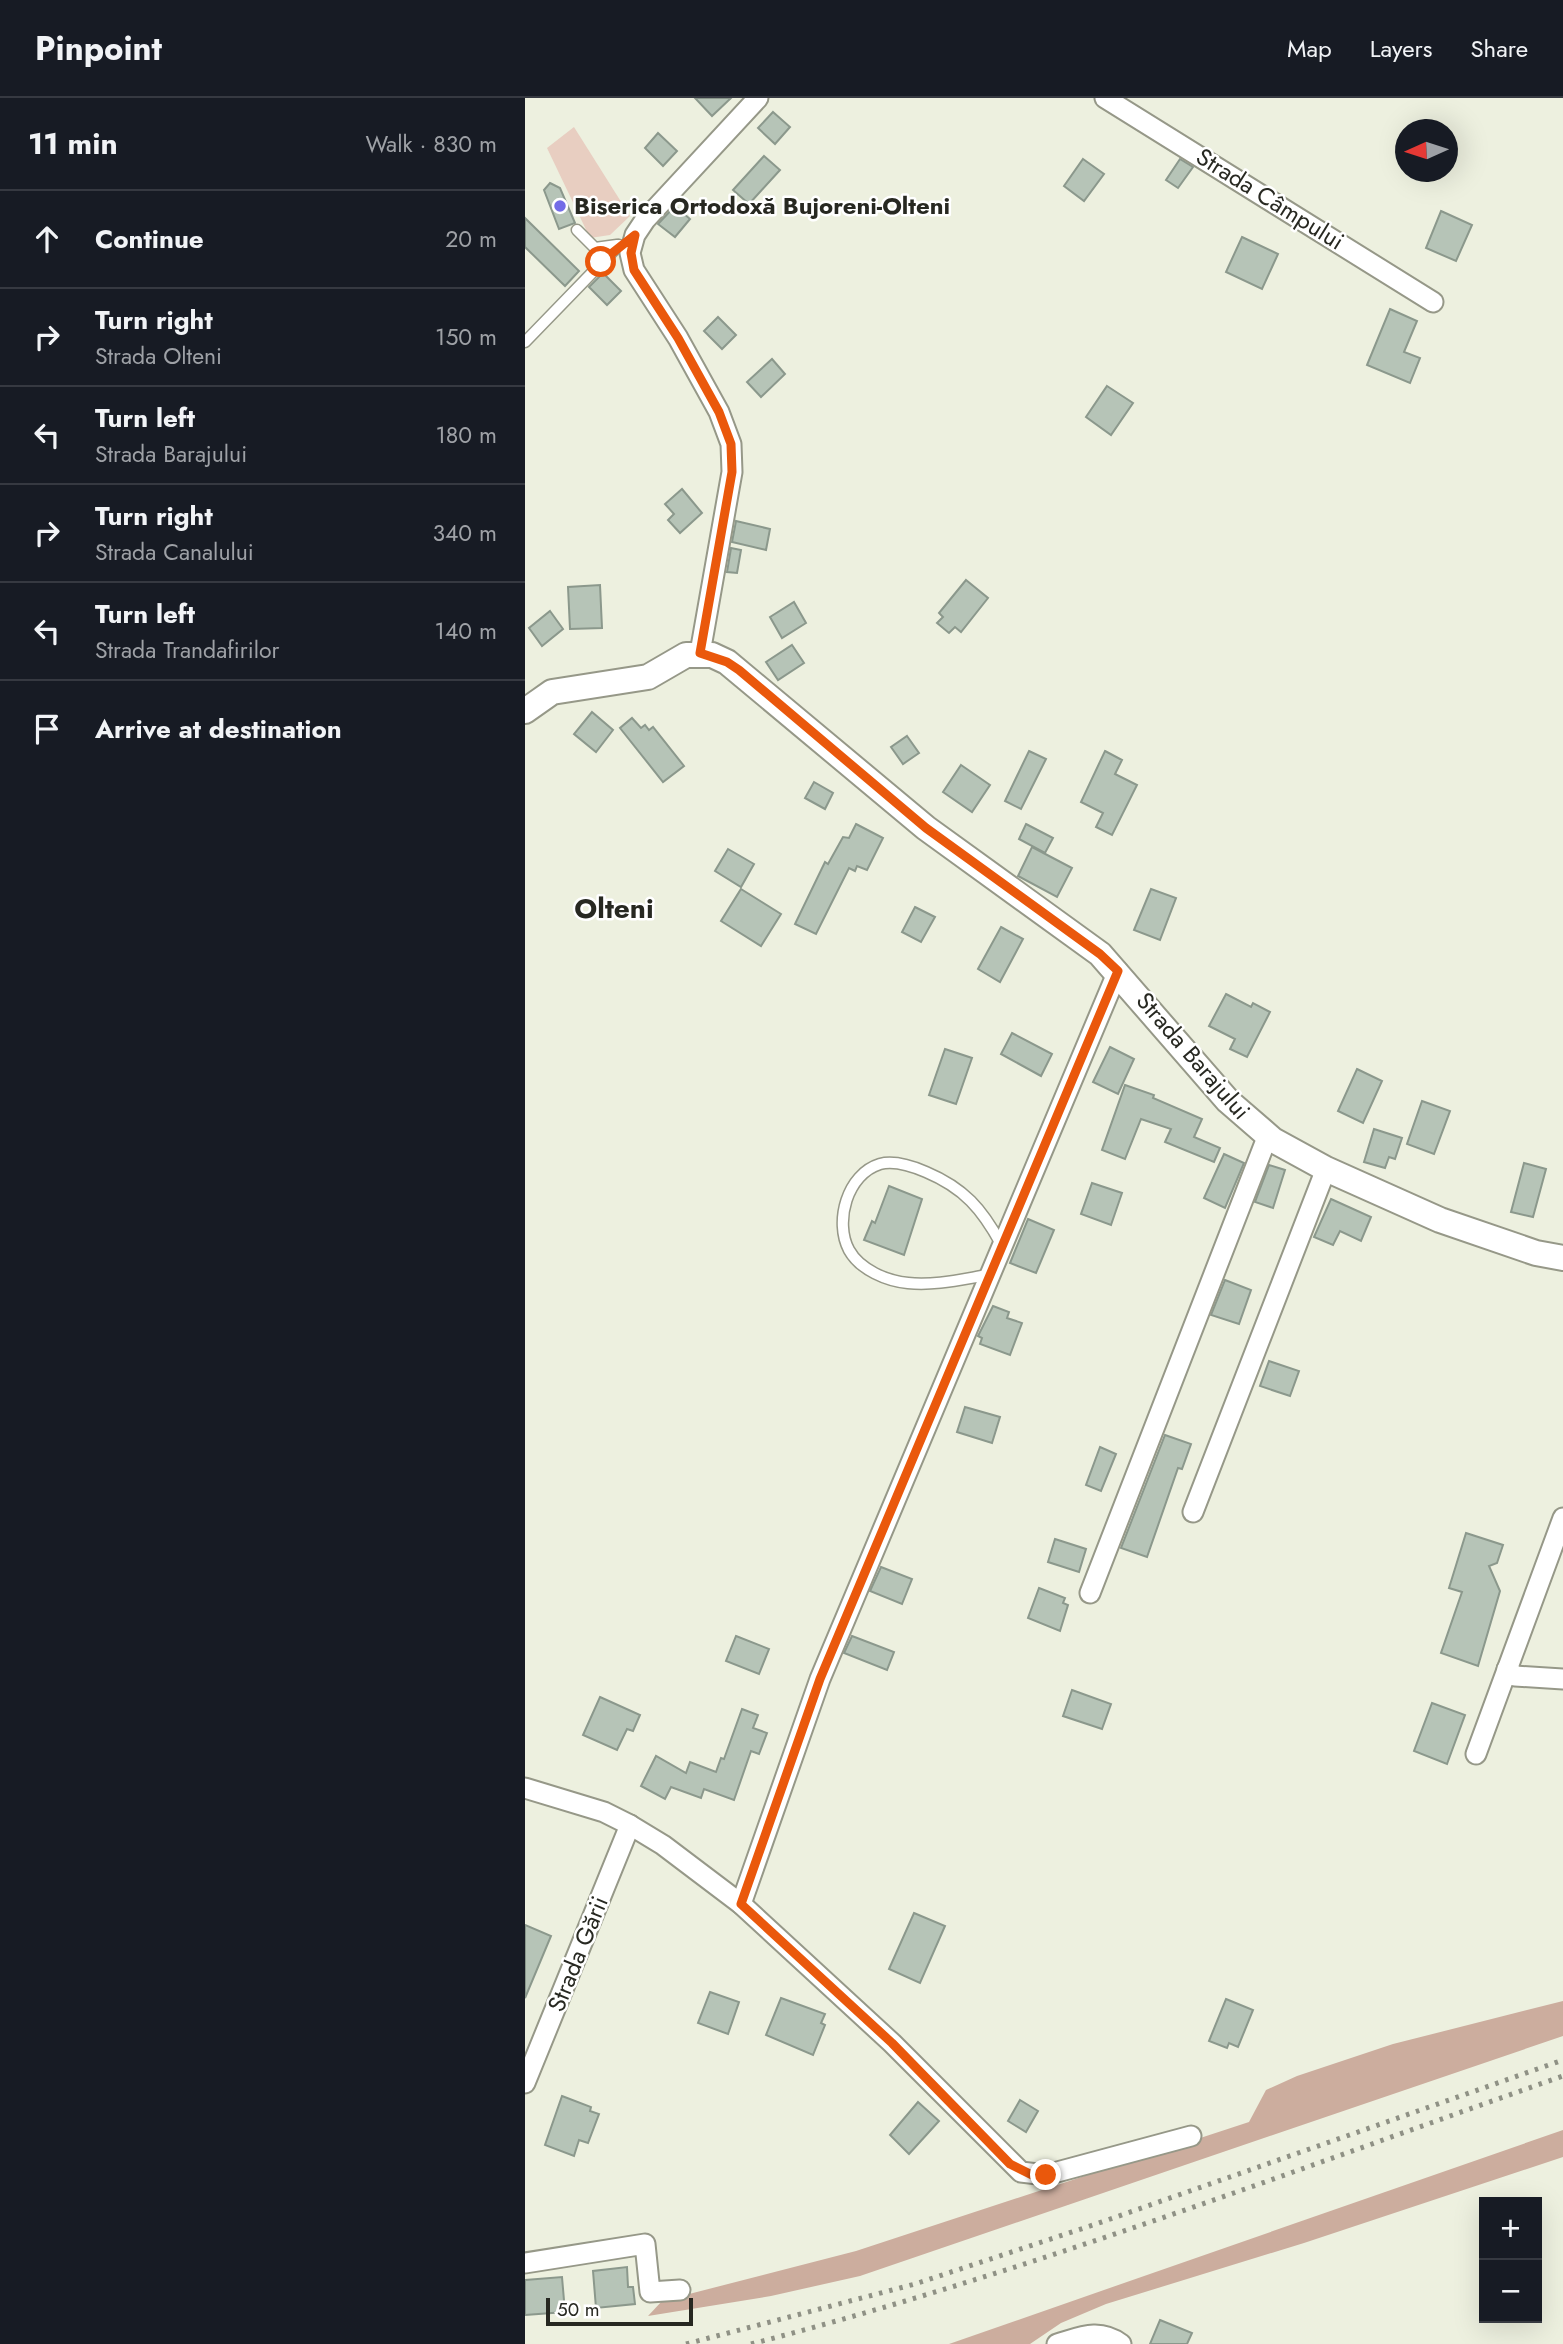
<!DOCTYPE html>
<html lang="en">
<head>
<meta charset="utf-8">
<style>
	body { margin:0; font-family:Jost,sans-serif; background:#20242c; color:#f1f3f6 }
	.controls { position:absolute; right:21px; bottom:21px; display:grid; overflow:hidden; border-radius:0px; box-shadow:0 7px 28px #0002 }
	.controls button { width:63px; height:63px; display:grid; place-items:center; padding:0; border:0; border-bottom:2px solid #363941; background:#171b24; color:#f1f3f6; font:35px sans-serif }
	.compass { position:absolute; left:870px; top:21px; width:63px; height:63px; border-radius:50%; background:#171b24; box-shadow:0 7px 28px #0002; rotate:267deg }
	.scale { position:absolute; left:21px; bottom:18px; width:147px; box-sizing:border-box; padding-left:7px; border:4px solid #272821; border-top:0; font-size:19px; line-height:24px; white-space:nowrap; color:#272821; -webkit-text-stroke:5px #fff; paint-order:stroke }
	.stop { position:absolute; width:21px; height:21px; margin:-16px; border:5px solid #ea580c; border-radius:50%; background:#fff }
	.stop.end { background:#ea580c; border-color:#fff; box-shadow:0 2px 7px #0008 }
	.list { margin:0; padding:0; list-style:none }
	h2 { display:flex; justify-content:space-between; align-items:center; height:91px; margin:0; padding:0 28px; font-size:30px }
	h2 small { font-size:23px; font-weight:400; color:#9ea1a6 }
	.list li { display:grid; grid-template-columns:46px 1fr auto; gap:21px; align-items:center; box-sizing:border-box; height:98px; padding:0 28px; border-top:2px solid #363941 }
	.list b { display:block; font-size:26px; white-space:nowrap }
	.list p { margin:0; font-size:23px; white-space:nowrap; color:#9ea1a6 }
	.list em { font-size:23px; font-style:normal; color:#9ea1a6 }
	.icon { flex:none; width:38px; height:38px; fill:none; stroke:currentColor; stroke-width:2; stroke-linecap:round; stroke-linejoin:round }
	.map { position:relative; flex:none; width:1038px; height:2246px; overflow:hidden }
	header { display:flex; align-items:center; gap:42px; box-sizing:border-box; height:98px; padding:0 35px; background:#171b24; border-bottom:2px solid #363941 }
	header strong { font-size:33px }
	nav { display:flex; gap:38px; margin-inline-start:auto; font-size:24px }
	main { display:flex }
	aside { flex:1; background:#171b24 }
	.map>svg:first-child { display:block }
	.green { fill:#e8cec1 }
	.forest { fill:#ccad9e }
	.building { fill:#b6c4b7; stroke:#8b988c; stroke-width:2 }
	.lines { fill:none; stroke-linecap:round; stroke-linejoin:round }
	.service-casing { stroke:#969888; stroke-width:13 }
	.minor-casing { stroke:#969888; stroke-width:23 }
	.tertiary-casing { stroke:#969888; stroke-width:28 }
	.service { stroke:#fff; stroke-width:10 }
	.minor { stroke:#fff; stroke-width:19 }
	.tertiary { stroke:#fff; stroke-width:24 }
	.rail { stroke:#8f9185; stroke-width:5; stroke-dasharray:3.5 7; stroke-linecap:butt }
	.route { stroke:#ea580c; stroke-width:9 }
	.poi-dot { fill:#736ce7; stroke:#fff; stroke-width:2.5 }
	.labels { text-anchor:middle; stroke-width:5; stroke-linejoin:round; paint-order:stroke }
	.street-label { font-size:24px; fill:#272821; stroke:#fff }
	.poi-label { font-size:24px; font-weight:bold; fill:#272821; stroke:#fff; text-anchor:start }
	.quarter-label { font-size:28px; font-weight:bold; fill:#272821; stroke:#fff }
</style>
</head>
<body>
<header>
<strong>Pinpoint</strong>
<nav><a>Map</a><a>Layers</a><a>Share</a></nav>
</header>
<main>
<aside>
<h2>11 min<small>Walk · 830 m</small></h2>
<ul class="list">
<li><svg class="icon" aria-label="ahead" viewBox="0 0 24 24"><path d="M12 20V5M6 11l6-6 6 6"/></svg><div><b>Continue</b></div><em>20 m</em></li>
<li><svg class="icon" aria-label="right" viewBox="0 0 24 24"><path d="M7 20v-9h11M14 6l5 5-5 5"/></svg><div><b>Turn right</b><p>Strada Olteni</p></div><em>150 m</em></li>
<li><svg class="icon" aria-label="left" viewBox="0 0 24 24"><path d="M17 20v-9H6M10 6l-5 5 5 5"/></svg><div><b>Turn left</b><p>Strada Barajului</p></div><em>180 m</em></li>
<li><svg class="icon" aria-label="right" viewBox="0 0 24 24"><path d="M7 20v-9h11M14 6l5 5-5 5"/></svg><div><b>Turn right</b><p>Strada Canalului</p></div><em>340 m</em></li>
<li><svg class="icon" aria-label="left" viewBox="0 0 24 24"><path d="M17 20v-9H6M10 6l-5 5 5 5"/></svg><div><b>Turn left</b><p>Strada Trandafirilor</p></div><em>140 m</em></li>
<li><svg class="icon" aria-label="arrive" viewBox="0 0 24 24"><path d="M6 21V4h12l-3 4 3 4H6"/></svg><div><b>Arrive at destination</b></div></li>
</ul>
</aside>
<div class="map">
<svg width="1038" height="2246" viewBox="0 0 1038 2246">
	<rect width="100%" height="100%" fill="#edf0df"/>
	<polygon class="green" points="49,29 105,118 85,137 65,140 22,50"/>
	<g class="forest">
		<polygon points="1038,1903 1038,1938 335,2178 246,2198 123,2218 137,2203 331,2153 724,2024 741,1992 772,1978 868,1946"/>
		<polygon points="1038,2032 1038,2059 779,2145 581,2206 536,2225 505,2246 424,2246"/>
	</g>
	<g class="building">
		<polygon points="170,0 206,0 187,18"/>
		<polygon points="248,14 265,29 250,46 233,30"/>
		<polygon points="133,35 152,53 138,68 120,50"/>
		<polygon points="239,58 255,72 224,106 208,92"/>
		<polygon points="558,61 579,76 559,103 539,88"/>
		<polygon points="655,61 668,69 653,90 641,82"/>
		<polygon points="25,85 35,90 50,125 34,131 19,92"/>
		<polygon points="150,108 165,121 150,139 133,126"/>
		<polygon points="916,113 947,127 931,163 901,150"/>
		<polygon points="0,120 54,173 40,188 0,149"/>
		<polygon points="717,139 753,156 737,191 701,174"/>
		<polygon points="78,175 96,193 82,207 64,189"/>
		<polygon points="865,211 892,223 879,254 895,260 885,285 842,267"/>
		<polygon points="193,219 211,237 197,251 179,233"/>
		<polygon points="247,261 260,276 236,299 222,284"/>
		<polygon points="582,288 608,305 586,337 561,319"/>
		<polygon points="157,391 177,415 155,435 143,422 149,416 140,406"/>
		<polygon points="211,423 245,431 241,452 207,444"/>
		<polygon points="206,450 216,452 212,475 202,474"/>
		<polygon points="441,482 463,500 436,534 430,529 424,535 412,525 418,519 414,515"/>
		<polygon points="75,487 77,530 45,531 43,489"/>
		<polygon points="269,504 281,525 257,540 245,519"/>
		<polygon points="25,513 38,531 17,548 4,530"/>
		<polygon points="267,547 279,565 253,582 241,564"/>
		<polygon points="67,614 88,632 71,654 49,636"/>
		<polygon points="107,620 116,630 120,627 124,632 128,629 159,668 138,684 95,630"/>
		<polygon points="382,638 394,655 378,666 366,649"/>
		<polygon points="504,653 521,661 496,711 480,703"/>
		<polygon points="580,653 597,662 590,676 612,687 587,737 571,729 578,715 556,704"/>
		<polygon points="436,667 465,687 447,714 418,694"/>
		<polygon points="289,684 308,695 300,711 280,700"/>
		<polygon points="331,726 358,740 342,772 332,768 330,773 324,770 291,836 270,826 300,764 303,766 318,739 324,740"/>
		<polygon points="501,726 528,740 520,755 494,741"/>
		<polygon points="507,749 547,770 532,799 493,778"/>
		<polygon points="203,751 229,766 216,789 190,773"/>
		<polygon points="216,791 256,816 236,848 196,823"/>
		<polygon points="626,791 651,800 635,842 609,832"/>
		<polygon points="390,809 410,819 396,844 377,834"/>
		<polygon points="476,829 498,841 475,884 453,871"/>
		<polygon points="701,896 726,909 728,905 745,914 722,959 705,951 710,941 684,928"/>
		<polygon points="487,935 527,956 516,978 476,956"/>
		<polygon points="585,949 609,961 593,996 568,984"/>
		<polygon points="420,951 447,960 431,1006 404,997"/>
		<polygon points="832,971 857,983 838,1025 813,1013"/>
		<polygon points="600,987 629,997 628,1000 677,1021 669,1039 695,1050 689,1064 640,1044 646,1031 616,1021 600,1061 577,1052"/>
		<polygon points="897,1003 925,1013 909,1056 882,1046"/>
		<polygon points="849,1031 877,1040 870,1061 864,1059 860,1070 839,1064"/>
		<polygon points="699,1056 719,1065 700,1110 679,1100"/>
		<polygon points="999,1065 1021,1071 1008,1119 986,1114"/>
		<polygon points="744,1067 760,1072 748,1110 730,1104"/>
		<polygon points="567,1085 597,1095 586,1127 556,1116"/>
		<polygon points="364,1088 397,1101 379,1157 339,1142 347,1123 350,1125"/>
		<polygon points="806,1101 846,1119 836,1143 815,1133 808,1147 789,1139"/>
		<polygon points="503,1121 529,1132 511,1175 485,1165"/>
		<polygon points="700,1182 726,1192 714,1226 686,1217"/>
		<polygon points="468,1208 484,1214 482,1220 497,1225 485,1257 455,1246 457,1240 453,1238"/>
		<polygon points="744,1263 774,1273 765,1298 735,1288"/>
		<polygon points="440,1309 475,1319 467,1345 432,1334"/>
		<polygon points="640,1337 666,1346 657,1371 653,1370 622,1459 596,1450"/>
		<polygon points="575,1349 591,1356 576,1393 561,1387"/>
		<polygon points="941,1435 978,1447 972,1465 964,1468 975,1493 953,1568 916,1555 937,1494 924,1490"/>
		<polygon points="530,1441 561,1451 554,1474 523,1464"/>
		<polygon points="356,1469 387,1481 377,1506 345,1493"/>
		<polygon points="514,1490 540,1500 538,1505 543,1507 535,1533 503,1520"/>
		<polygon points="211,1538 244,1551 234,1576 201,1563"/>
		<polygon points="327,1538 369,1554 362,1572 319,1555"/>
		<polygon points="547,1592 586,1606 577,1631 538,1618"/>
		<polygon points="75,1599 115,1617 108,1633 102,1631 92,1652 58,1637"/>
		<polygon points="907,1605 940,1617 922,1666 889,1653"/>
		<polygon points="217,1611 233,1617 228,1630 242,1635 234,1656 226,1653 209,1702 179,1691 176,1700 146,1689 140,1701 116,1688 131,1658 161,1675 165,1664 191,1674 196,1660 199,1661"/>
		<polygon points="389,1815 420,1828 395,1885 364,1871"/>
		<polygon points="0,1827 26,1838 0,1900"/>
		<polygon points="185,1894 214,1904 203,1936 173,1925"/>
		<polygon points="256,1900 300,1916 296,1925 300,1927 288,1957 241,1937"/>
		<polygon points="701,1901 728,1912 713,1949 704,1945 702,1950 684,1943"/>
		<polygon points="37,1998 66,2009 65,2013 74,2016 63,2045 54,2042 49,2058 20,2047"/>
		<polygon points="495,2002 513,2013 501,2034 483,2023"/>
		<polygon points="393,2004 414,2023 384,2056 365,2037"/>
		<polygon points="102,2169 103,2189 108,2189 110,2206 71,2210 68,2173"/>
		<polygon points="37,2179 40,2214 0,2217 0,2182"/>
		<polygon points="635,2222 667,2235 662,2246 625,2246"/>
	</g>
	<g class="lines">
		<defs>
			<g id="service">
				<polyline points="52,132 70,150 92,147"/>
				<polyline points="0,244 94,147"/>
				<path d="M 463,1177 C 438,1181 409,1188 383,1185 C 362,1183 335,1172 324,1152 C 309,1124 322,1076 355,1066 C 370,1062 387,1068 401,1074 C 439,1090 457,1111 476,1146"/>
			</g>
			<g id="minor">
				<polyline points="580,0 908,204"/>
				<polyline points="175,555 207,374 206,346 194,314 153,240 109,172 105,155 110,137 120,122 233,0"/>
				<polyline points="668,1414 801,1071"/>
				<polyline points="565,1495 743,1037"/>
				<polyline points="982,1571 990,1578 1038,1581"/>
				<polyline points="951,1656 1038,1420"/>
				<polyline points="0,1690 79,1714 105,1727 138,1747 216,1806 367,1945 496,2074 521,2077 666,2038"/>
				<polyline points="216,1806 295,1581 593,873"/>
				<polyline points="0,1985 105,1727"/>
				<polyline points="0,2165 120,2146 125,2194 155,2192"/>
				<path d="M 532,2246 C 556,2239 574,2230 596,2246"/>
			</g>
			<polyline id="tertiary" points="0,613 27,594 123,579 161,557 187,557 202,564 401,730 575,856 703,1003 748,1042 801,1071 915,1122 1011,1155 1038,1160"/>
		</defs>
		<use href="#service" class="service-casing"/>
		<use href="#minor" class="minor-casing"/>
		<use href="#tertiary" class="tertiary-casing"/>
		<use href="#service" class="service"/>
		<use href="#minor" class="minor"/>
		<use href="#tertiary" class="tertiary"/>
		<g class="rail">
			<polyline points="161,2246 390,2186 571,2126 1038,1962"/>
			<path d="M 226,2246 C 502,2175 770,2072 1038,1978"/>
		</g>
	</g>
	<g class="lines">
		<polyline class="route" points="76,164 110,137 106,155 109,172 153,240 194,314 206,346 207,374 175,555 202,564 214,572 401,730 575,856 593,873 295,1581 216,1806 367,1945 485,2066 507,2077 521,2077"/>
	</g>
	<circle class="poi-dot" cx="35" cy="108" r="7"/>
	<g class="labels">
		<g class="street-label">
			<text transform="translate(745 101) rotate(32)" y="8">Strada Câmpului</text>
			<text transform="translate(668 958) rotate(49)" y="8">Strada Barajului</text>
			<text transform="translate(53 1856) rotate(-68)" y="8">Strada Gării</text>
		</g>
		<g class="poi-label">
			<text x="49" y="116">Biserica Ortodoxă Bujoreni-Olteni</text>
		</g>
		<g class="quarter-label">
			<text x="89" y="820">Olteni</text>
		</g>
	</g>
</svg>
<div class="controls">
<button>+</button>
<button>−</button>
</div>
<svg class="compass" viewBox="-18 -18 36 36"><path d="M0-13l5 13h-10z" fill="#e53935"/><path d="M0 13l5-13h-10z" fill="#9ea1a6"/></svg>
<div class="scale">50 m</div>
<div class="stop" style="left:76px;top:164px"></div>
<div class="stop end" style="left:521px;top:2077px"></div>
</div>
</main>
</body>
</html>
